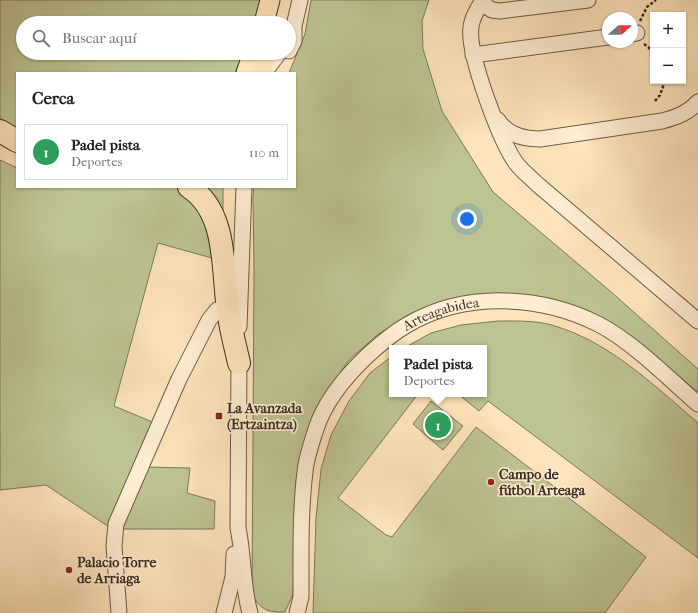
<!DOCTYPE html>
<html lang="es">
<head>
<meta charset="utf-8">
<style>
	body { margin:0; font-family:"IM FELL French Canon",serif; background:#f2f2f2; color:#222 }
	.controls { position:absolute; right:12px; top:12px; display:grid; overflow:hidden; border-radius:0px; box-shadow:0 1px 3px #0004 }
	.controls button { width:36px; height:36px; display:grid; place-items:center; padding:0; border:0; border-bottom:1px solid #e0e0e0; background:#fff; color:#222; font:20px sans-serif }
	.compass { position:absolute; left:602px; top:12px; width:36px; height:36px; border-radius:50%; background:#fff; box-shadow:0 1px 3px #0004; rotate:69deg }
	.you { position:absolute; left:467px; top:219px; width:14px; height:14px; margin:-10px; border:3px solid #fff; border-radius:50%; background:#1a73e8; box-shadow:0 0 0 6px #1a73e833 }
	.badge { display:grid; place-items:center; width:26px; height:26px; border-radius:50%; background:#0f766e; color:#fff; font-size:13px; font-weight:700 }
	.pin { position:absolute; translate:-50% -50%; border:2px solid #fff; box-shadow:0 1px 4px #0006 }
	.popup { position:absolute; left:389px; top:345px; width:98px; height:52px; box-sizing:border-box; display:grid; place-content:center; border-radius:0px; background:#fff; filter:drop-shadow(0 1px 3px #0005); font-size:13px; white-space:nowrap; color:#767676 }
	.popup b { font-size:15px; color:#222 }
	.popup::after { content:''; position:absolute; left:50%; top:100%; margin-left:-8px; border:8px solid transparent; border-top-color:#fff }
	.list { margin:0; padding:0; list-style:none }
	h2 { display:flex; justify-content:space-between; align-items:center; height:52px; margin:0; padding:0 16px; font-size:17px }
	h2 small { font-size:13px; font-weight:400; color:#767676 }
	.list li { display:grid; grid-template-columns:26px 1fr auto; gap:12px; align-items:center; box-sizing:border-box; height:56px; margin:0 8px 8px; padding:0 8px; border:1px solid #e0e0e0; border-radius:0px }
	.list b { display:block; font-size:15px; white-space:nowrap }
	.list p { margin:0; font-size:13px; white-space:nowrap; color:#767676 }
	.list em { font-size:13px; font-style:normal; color:#767676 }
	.icon { flex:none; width:22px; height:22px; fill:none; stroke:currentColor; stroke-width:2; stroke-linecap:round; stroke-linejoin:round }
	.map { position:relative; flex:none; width:698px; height:613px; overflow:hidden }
	.search { position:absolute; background:#fff; box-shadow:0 1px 3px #0004; left:16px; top:16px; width:280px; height:44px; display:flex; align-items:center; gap:10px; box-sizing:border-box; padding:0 14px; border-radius:22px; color:#767676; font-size:15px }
	.panel { position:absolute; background:#fff; box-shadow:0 1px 3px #0004; left:16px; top:72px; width:280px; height:116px; border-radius:0px }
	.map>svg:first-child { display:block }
	.green { fill:#bec491; stroke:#7b785b }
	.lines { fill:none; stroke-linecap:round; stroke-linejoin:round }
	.minor-casing { stroke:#6a5b4a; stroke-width:17 }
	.major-casing { stroke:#382d25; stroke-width:21 }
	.highway-casing { stroke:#382d25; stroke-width:24 }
	.path { stroke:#382d25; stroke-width:2.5; stroke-dasharray:3 2; stroke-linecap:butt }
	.minor { stroke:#feedd2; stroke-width:15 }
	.major { stroke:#fee4ba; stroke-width:19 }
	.highway { stroke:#fee4ba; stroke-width:22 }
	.poi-dot { fill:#8f2418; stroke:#feedd2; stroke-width:1.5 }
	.labels { text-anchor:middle; stroke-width:3.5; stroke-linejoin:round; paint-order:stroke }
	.street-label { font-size:14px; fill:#382d25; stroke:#feedd2 }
	.poi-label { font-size:14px; font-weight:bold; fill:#382d25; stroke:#feedd2; text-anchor:start }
</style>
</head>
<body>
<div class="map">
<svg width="698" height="613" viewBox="0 0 698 613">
	<rect width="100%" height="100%" fill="#fee4ba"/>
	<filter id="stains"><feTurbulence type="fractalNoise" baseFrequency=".005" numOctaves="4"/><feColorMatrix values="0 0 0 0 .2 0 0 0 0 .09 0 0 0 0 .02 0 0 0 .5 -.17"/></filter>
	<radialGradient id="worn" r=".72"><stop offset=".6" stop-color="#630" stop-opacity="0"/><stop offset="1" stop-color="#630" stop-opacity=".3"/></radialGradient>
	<g class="green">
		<polygon points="0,0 262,0 255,23 23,23 23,53 243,53 235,73 17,73 17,129 0,118"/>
		<path d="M 311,0 L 429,0 L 422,21 L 423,49 L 442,111 L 493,192 L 610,291 L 698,369 L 698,392 L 648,350 L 592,314 L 554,299 L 517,295 L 482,294 L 445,302 L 412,314 L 377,335 L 349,360 L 328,391 L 300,459 L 296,481 L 293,594 L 285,612 C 267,613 261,609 252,595 L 254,272 L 253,196 L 254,187 L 295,187 L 295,73 L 289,73 L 305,34 Z"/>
		<polygon points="0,160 17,168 17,187 176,187 185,192 199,205 219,260 158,243 114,406 162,426 144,467 190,468 187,493 215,501 214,529 112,529 46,485 0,490"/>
		<polygon points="206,187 223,187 223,222 214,195"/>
		<path d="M 498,321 C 519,321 541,320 561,328 C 614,346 656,387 698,423 L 698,558 L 488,401 L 479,411 L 458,394 L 484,394 L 484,348 L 404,348 L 431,333 L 461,325 Z"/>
		<polygon points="392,356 392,394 418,394 338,498 386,535 392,537 476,427 646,557 605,613 313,613 316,518 321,469 331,435 349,401 370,373"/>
		<polygon points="431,401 463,426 443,450 413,424"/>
	</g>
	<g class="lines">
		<defs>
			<g id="minor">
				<path d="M 484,0 C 478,7 472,18 471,27 C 467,53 500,141 516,163 C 521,170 530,177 537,184 L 698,321"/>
				<polyline points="481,3 492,10 500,11 588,0"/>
				<polyline points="632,34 637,33"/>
				<polyline points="289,51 294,41 294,26 300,0"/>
				<polyline points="473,55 608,37"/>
				<polyline points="264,73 279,53"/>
				<path d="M 498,120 C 507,135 523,139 540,139 L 662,121 C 677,117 688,113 698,102"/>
				<polyline points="239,327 244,187"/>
				<path d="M 239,353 L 238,528 C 244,556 242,585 250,613"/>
				<polyline points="119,613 114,546 116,524 179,379 209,320 217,310 228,309"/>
				<polyline points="224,613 233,577 234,554"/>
				<path id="s1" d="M 297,613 L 301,597 C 301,556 300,513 305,472 C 306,458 312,442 316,429 C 325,401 346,376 367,356 C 379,345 393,333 407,325 C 465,291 540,295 598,324 C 633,342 668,378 698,404"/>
			</g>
			<g id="major">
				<polyline points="264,23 270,0"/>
				<polyline points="246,73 253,53"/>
				<polyline points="261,73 267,53"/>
			</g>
			<g id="highway">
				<polyline points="0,131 17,141"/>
				<path d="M 189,187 C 228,212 222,269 228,309 C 230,327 235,345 239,363"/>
			</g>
		</defs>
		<use href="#minor" class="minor-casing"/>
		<use href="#major" class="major-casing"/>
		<use href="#highway" class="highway-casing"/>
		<g class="path">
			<polyline points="640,21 647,7 656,0"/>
			<polyline points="644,44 653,51"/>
			<polyline points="655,101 660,95 665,81"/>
		</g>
		<use href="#minor" class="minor"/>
		<use href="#major" class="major"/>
		<use href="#highway" class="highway"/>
	</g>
	<g class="poi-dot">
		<rect x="215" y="412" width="8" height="8" rx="2"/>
		<circle cx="491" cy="482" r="4"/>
		<circle cx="69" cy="570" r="4"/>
	</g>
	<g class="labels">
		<g class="street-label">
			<text dy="5" stroke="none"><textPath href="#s1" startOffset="363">Arteagabidea</textPath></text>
		</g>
		<g class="poi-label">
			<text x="227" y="413">La Avanzada<tspan x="227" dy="16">(Ertzaintza)</tspan></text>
			<text x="499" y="479">Campo de<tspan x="499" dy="16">fútbol Arteaga</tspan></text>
			<text x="77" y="567">Palacio Torre<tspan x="77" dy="16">de Arriaga</tspan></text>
		</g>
	</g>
	<rect width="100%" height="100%" filter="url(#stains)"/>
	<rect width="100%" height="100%" fill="url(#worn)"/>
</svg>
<div class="controls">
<button>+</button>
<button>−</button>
</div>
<svg class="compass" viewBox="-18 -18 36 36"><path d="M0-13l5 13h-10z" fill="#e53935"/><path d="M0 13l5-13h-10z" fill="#767676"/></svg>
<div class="you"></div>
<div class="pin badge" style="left:438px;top:425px;background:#2e9e5b">1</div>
<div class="popup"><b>Padel pista</b>Deportes</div>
<div class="search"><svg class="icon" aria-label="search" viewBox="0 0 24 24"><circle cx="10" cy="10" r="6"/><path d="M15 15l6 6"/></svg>Buscar aquí</div>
<section class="panel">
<h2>Cerca<small></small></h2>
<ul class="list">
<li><span class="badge" style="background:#2e9e5b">1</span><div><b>Padel pista</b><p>Deportes</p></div><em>110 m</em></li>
</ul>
</section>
</div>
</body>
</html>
